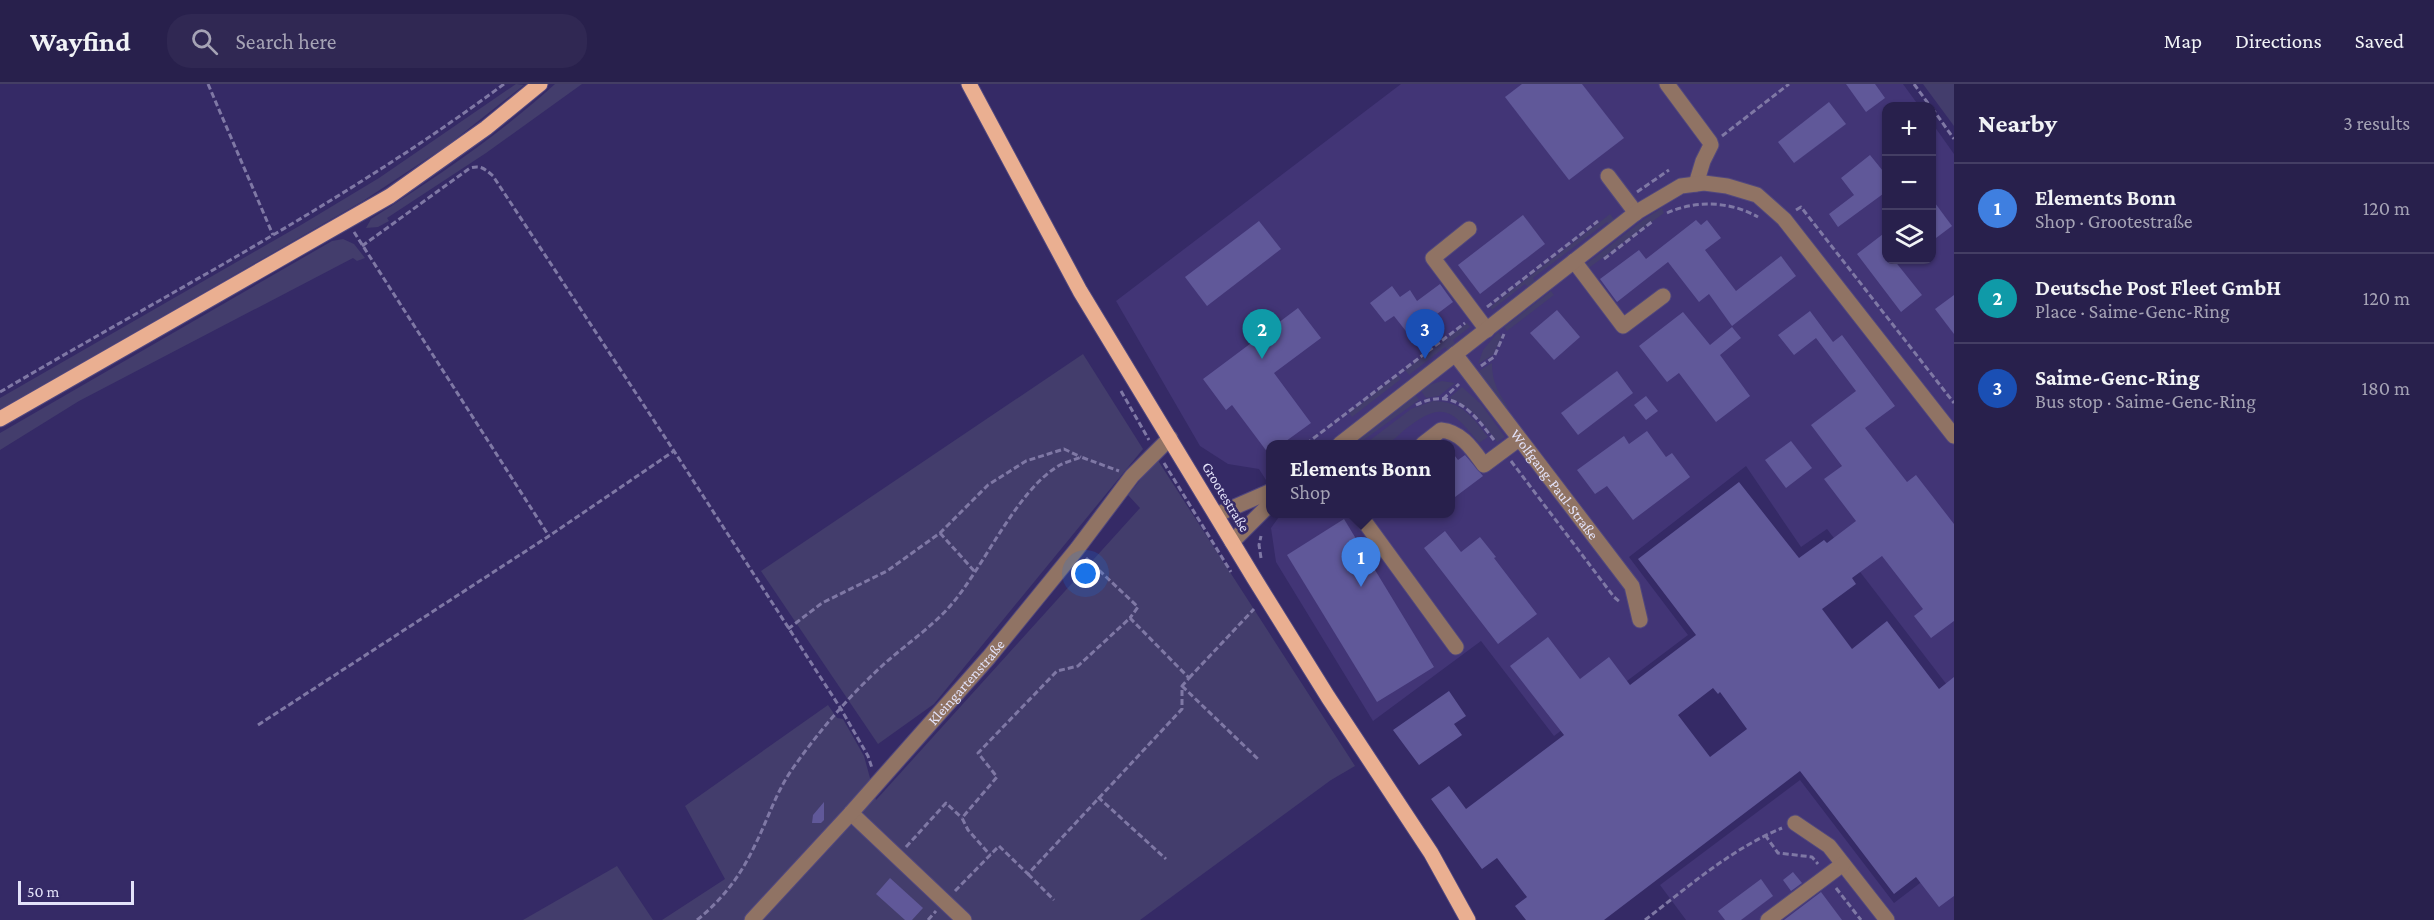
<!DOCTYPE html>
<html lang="en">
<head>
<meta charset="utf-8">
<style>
	body { margin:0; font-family:"Crimson Pro",serif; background:#302853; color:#f1f3f6 }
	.controls { position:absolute; right:18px; top:18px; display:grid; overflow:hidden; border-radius:12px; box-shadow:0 2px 4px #0004 }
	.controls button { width:54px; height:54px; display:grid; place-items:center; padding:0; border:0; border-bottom:2px solid #443e64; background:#28204c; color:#f1f3f6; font:30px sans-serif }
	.scale { position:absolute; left:18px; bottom:15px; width:116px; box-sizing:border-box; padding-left:6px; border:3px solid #e3e2f9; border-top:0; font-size:16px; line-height:21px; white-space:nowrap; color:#e3e2f9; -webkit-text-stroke:4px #352a66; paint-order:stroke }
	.you { position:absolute; left:1086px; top:490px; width:21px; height:21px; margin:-15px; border:4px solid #fff; border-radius:50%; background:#1a73e8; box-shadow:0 0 0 9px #1a73e833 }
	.badge { display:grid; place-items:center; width:39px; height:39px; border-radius:50%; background:#c1be40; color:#fff; font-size:20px; font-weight:700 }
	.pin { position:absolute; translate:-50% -50px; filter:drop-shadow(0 2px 3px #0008) }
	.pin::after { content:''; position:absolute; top:32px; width:21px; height:18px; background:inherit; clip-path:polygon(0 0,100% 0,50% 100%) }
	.popup { position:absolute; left:1266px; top:356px; width:189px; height:78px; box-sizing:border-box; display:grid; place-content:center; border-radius:12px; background:#28204c; filter:drop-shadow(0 2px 4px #0005); font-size:20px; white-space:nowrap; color:#a5a3b5 }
	.popup b { font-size:22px; color:#f1f3f6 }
	.popup::after { content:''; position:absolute; left:50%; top:100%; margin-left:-12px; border:12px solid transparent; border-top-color:#28204c }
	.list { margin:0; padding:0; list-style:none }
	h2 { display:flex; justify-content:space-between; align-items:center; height:78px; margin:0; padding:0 24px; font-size:26px }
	h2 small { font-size:20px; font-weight:400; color:#a5a3b5 }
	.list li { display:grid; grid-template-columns:39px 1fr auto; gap:18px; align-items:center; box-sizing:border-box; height:90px; padding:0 24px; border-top:2px solid #443e64 }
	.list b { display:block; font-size:22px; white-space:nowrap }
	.list p { margin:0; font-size:20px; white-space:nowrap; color:#a5a3b5 }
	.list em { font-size:20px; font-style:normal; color:#a5a3b5 }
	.icon { flex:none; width:33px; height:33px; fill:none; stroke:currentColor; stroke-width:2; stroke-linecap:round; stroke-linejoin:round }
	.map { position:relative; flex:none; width:1954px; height:836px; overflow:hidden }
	header { display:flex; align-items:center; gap:36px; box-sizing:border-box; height:84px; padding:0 30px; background:#28204c; border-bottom:2px solid #443e64 }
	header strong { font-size:28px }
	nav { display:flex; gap:33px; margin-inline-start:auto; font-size:21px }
	.search { width:420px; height:54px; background:#302853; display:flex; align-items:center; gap:15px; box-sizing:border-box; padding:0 21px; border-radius:24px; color:#a5a3b5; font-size:22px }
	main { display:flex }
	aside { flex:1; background:#28204c }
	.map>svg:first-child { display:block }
	.built { fill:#423576 }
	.green { fill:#433d6c }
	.building { fill:#605899; fill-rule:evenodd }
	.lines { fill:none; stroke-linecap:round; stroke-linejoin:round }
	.minor-casing { stroke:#51477e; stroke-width:17 }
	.major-casing { stroke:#51477e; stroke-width:17 }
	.path { stroke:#7f78a5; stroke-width:3; stroke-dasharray:6 3; stroke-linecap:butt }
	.minor { stroke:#907364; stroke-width:15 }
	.major { stroke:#eaaf91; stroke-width:15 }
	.labels { text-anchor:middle; stroke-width:5; stroke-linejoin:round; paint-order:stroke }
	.street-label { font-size:15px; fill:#e3e2f9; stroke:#352a66 }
</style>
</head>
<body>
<header>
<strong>Wayfind</strong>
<div class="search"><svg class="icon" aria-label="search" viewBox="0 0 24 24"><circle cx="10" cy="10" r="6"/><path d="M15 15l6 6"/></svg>Search here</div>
<nav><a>Map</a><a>Directions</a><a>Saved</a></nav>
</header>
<main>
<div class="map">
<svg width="1954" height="836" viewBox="0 0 1954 836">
	<rect width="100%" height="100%" fill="#352a66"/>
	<g class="built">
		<polygon points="1401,0 1903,0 1919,22 1886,22 1886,176 1932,176 1932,39 1954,70 1954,610 1827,445 1801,463 1746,382 1629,473 1688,551 1554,652 1481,557 1373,637 1276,478 1271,444 1281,430 1451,430 1451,360 1271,360 1271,404 1259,385 1228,380 1200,362 1116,217"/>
		<polygon points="1800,696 1894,819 1954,773 1954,836 1686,836 1660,801"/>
	</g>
	<g class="green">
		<polygon points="516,0 524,1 448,61 363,117 0,326 0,314 301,141 379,94"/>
		<path d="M 555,0 L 582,0 L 486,69 L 387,134 L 389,137 L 378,143 L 366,144 L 371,135 C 435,94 499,51 555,0 Z"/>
		<polygon points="1923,0 1954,0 1954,42"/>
		<polygon points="1662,124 1664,129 1586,186 1586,180 1646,134"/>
		<polygon points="1610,130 1616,138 1610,142 1607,138 1533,194 1536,199 1529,204 1525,200 1492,226 1490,223"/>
		<polygon points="343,155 354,160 365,174 357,177 353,174 79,317 0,366 0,349 332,157"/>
		<polygon points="1551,207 1554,211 1507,247 1504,243"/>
		<polygon points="1467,239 1470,243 1453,256 1456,261 1448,266 1445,263 1409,291 1405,286"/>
		<polygon points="1498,248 1502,253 1493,271 1478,280 1483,266"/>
		<polygon points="1083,270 1143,365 934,620 878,660 761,487"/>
		<path d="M 1492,279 C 1492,298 1498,308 1508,323 L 1504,326 L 1481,294 L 1479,287 Z"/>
		<polygon points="1398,291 1401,295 1352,333 1349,329"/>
		<polygon points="1442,297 1455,299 1439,312 1426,314 1421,307 1428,301"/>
		<path d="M 1462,303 L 1481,320 L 1505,353 L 1497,358 C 1483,339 1472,323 1449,314 Z"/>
		<polygon points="1415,310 1419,316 1358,360 1350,360"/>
		<path d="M 1433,317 C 1461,317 1472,332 1488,353 L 1479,359 C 1450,323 1441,317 1403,347 C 1398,352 1391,359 1384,360 C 1378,361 1371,361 1365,360 L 1411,325 Z"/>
		<polygon points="1157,375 1355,682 1331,696 1140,836 662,836 725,795 685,722 828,621 837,634 843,635 864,672 876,716 1140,424 1128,411"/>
		<polygon points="617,782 653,836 523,836"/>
	</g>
	<g class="building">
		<polygon points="1522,0 1582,0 1624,54 1569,96 1505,13"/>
		<polygon points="1846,0 1875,0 1885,14 1866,28"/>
		<polygon points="1829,18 1846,40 1794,79 1778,58"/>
		<polygon points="1870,71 1887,92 1887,107 1838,143 1829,130 1854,111 1841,94"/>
		<polygon points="1932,115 1952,142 1932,157"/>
		<polygon points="1523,131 1545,160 1480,210 1458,181"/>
		<polygon points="1696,136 1701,141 1707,136 1721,154 1705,166 1736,207 1781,172 1796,192 1732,242 1709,210 1699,218 1668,178 1617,218 1600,195 1639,166 1646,175"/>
		<polygon points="1259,137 1281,165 1207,222 1185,193"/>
		<polygon points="1887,147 1887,176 1894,176 1922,211 1901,228 1857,170"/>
		<polygon points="1440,200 1453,218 1409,251 1394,232 1385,238 1370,219 1392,202 1400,213 1410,206 1417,217"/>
		<polygon points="1954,211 1954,250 1935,225"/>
		<polygon points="1298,224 1321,254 1274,289 1311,339 1282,360 1271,360 1271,373 1232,321 1226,326 1203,295"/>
		<polygon points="1557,226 1580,253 1554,276 1530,249"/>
		<path d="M 1810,227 L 1833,258 L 1842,251 L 1895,322 L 1865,344 L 1907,398 L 1916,391 L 1954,440 L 1954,537 L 1931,554 L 1914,532 L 1923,525 L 1882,472 L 1852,494 L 1856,500 L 1822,525 L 1852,565 L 1887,537 L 1939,605 L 1954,593 L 1954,812 L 1939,823 L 1916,793 L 1894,810 L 1800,687 L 1604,836 L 1526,836 L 1515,822 L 1527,813 L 1497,774 L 1482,785 L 1431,715 L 1449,702 L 1466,725 L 1564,651 L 1510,582 L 1548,553 L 1580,595 L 1609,573 L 1630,601 L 1696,551 L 1638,475 L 1739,398 L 1799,474 L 1824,456 L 1827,459 L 1856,437 L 1824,395 L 1842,382 L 1811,341 L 1856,307 L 1816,254 L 1794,271 L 1778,251 ZM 1713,604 L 1718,610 L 1720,608 L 1747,645 L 1710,673 L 1678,631 Z"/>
		<polygon points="1683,228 1710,261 1732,243 1741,254 1720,271 1750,312 1716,338 1679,289 1667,298 1639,262"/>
		<polygon points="1617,287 1633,309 1578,351 1561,329"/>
		<polygon points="1646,312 1658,327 1646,336 1634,321"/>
		<polygon points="1647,347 1666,373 1672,369 1690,393 1633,436 1607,402 1595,410 1577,386 1624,352 1629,360"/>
		<polygon points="1791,357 1812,384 1786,404 1765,376"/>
		<polygon points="1451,367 1458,376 1465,371 1483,392 1451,416"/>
		<polygon points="1344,435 1434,583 1377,618 1287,471"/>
		<polygon points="1445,447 1461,468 1480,453 1496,473 1494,474 1537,530 1498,560 1424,464"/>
		<polygon points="1449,607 1466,632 1454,640 1462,651 1419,681 1393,646"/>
		<polygon points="824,718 824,736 821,739 812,739 813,731"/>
		<polygon points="1793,788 1802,799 1791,807 1783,796"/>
		<polygon points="890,794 923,824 912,836 905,836 876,810"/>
		<polygon points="1761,795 1773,812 1741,836 1725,836 1718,827"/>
		<polygon points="1821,808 1842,836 1784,836"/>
	</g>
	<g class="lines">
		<defs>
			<g id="minor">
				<polyline points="1667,0 1710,58 1711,61 1703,77 1696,100"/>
				<polyline points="1608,92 1636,129"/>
				<polyline points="1469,145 1433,174 1487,246"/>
				<polyline points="1574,177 1623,242 1663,212"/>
				<path id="s1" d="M 1455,270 L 1632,502 L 1640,536"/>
				<polyline points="1340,360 1637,128 1681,102 1704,99 1727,102 1757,111 1784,135 1954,352"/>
				<path d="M 1423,360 L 1441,346 C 1462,348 1473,366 1484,381 L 1519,355"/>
				<polyline points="1359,430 1456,563"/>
				<polyline points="1216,431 1271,407"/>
				<polyline points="1232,458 1271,419"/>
				<polyline points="851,729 964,836"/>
				<polyline points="1795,739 1829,762 1887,836"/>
				<path id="s2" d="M 752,836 L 851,729 L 989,573 L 1077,465 L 1132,392 L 1170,354"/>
				<polyline points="1768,836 1843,780"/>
			</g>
			<g id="major">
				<polyline points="969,0 1080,207 1254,494 1328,613 1431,769 1468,836"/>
				<polyline points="0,335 390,112 486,44 540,0"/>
			</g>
		</defs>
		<use href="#minor" class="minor-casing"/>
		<use href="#major" class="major-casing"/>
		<g class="path">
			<polyline points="208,0 273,151"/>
			<polyline points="1914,0 1930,22"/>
			<polyline points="1932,24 1954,55"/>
			<polyline points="1722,52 1789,0"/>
			<polyline points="1637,108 1669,86"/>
			<polyline points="1796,126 1801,123 1954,319"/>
			<path d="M 1667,129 C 1696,116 1730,117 1758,133"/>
			<polyline points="354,148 549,452"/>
			<path d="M 362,162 L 470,84 C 481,81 485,85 493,92 L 674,367 L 841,625 L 868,672 L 872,684"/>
			<polyline points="1604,175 1653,137"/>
			<polyline points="1487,223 1598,137"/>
			<polyline points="1481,282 1494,273 1504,250"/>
			<polyline points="1121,307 1149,356"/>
			<path d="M 0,308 C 170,208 346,118 504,0"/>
			<polyline points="1443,315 1459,300"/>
			<path d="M 1416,321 C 1454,302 1473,329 1494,356"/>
			<polyline points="1306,360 1465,239"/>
			<polyline points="1511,377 1614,513 1621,519"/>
			<polyline points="1164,379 1231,488"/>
			<polyline points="940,449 976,489"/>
			<polyline points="1086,474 1138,523 1130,534"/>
			<polyline points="1261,474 1259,461 1261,452"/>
			<polyline points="788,545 822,519 887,487 940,449 988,401 1026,377 1064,365 1081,373"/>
			<polyline points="1189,594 1254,525"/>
			<polyline points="1182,602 1259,676"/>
			<polyline points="258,641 549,452 674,367"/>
			<polyline points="1098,713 1166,775"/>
			<polyline points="1765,751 1778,769 1812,773 1818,780"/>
			<polyline points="906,763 946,719 962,734"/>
			<polyline points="1028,790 1054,816"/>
			<polyline points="1836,804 1861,836"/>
			<polyline points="955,807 999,762 1028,790 1182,625 1182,602 1189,594 1130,534 1078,582 1057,587 978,669 997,693 962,734 968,746 990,771"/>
			<path d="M 697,836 C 723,815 741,791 755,761 C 768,735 776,708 793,684 C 819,647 850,611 883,581 C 905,561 932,543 951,521 C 984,483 1017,405 1060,381 C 1066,378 1074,376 1081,373 L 1119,387"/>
			<polyline points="928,836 936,827"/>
			<path d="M 1645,836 C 1688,803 1731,765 1782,744"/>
		</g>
		<use href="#minor" class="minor"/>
		<use href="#major" class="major"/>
	</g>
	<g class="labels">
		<g class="street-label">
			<text dy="5" stroke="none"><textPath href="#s1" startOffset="164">Wolfgang-Paul-Straße</textPath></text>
			<text transform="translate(1226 413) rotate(59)" y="5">Grootestraße</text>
			<text dy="5" stroke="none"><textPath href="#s2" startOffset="320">Kleingartenstraße</textPath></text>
		</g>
	</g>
</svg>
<div class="controls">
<button>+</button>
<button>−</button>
<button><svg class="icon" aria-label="layers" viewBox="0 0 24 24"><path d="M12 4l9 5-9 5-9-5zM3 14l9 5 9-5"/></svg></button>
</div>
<div class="scale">50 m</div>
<div class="you"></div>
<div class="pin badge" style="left:1361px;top:503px;background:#3f7fe0">1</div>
<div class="popup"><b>Elements Bonn</b>Shop</div>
<div class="pin badge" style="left:1262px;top:275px;background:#0f9aa8">2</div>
<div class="pin badge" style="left:1425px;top:275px;background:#1a4fb4">3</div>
</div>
<aside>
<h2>Nearby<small>3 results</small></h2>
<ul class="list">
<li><span class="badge" style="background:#3f7fe0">1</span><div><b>Elements Bonn</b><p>Shop · Grootestraße</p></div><em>120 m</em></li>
<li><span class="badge" style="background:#0f9aa8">2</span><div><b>Deutsche Post Fleet GmbH</b><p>Place · Saime-Genc-Ring</p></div><em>120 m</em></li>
<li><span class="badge" style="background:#1a4fb4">3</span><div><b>Saime-Genc-Ring</b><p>Bus stop · Saime-Genc-Ring</p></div><em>180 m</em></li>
</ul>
</aside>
</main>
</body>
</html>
